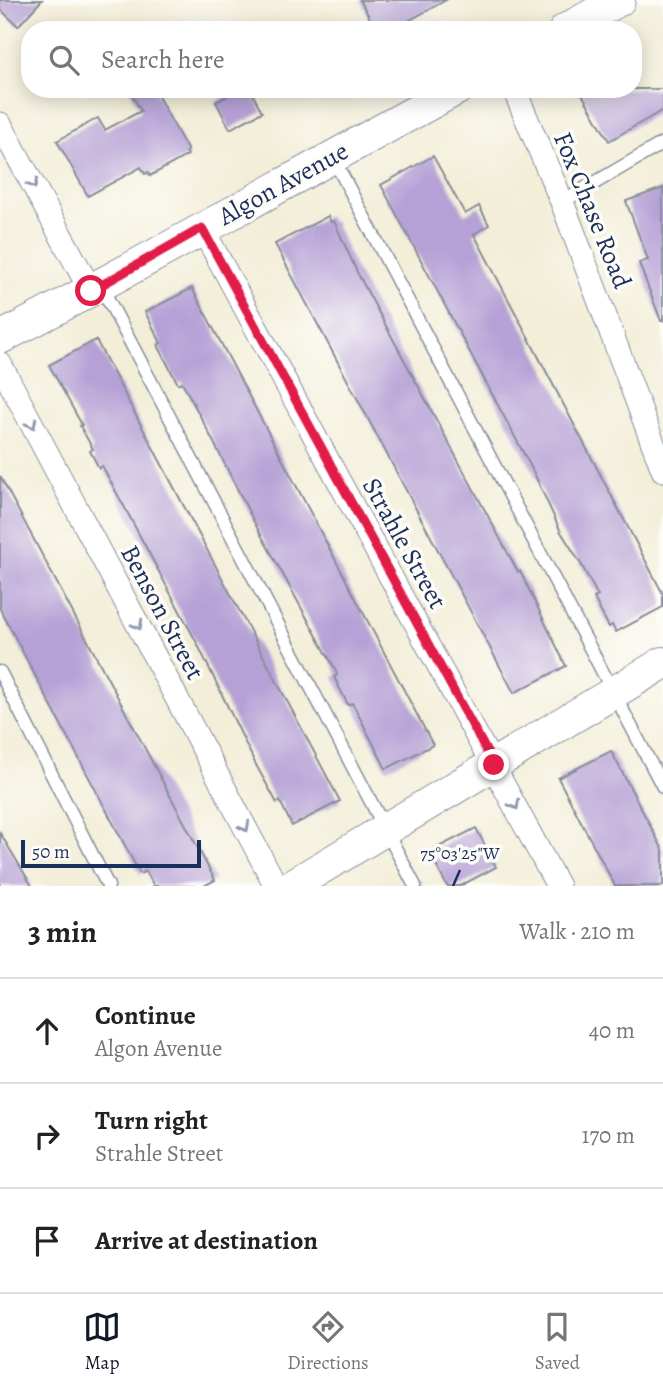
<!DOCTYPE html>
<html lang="en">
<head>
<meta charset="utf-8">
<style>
	body { margin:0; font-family:Alegreya,serif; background:#f2f2f2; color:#222 }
	.scale { position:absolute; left:21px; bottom:18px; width:180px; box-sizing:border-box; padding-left:7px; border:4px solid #1b2f5e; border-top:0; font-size:19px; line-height:24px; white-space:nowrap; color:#1b2f5e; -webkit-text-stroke:5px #fdfcf7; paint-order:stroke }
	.stop { position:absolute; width:21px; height:21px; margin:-16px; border:5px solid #e11d48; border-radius:50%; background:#fff }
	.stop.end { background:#e11d48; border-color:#fff; box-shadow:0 2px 7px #0008 }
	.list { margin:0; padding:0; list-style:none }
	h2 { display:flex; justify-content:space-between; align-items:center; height:91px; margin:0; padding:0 28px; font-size:30px }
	h2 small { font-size:23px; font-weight:400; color:#767676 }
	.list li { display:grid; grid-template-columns:46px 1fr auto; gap:21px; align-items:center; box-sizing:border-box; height:105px; padding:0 28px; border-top:2px solid #e0e0e0 }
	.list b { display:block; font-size:26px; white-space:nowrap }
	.list p { margin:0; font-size:23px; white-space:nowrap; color:#767676 }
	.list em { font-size:23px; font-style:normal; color:#767676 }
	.icon { flex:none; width:38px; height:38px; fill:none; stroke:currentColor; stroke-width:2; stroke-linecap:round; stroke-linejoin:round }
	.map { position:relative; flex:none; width:663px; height:886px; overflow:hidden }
	.search { position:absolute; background:#fff; box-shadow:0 4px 18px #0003; left:21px; right:21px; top:21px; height:77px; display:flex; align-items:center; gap:18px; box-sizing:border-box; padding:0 24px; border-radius:28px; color:#767676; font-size:26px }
	.sheet { height:406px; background:#fff }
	nav { display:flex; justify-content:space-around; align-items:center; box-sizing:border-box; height:98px; border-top:2px solid #e0e0e0; background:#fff; font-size:19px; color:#767676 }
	nav a { display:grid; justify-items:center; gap:4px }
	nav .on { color:#111827 }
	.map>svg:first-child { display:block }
	.building { fill:#b6a1d6 }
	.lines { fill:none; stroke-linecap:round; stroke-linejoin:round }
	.lane-casing { stroke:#878e9b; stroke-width:15 }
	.street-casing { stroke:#878e9b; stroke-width:25 }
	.secondary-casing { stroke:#878e9b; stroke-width:34 }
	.lane { stroke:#fff; stroke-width:12 }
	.street { stroke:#fff; stroke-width:23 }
	.secondary { stroke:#fff; stroke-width:32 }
	.oneway { stroke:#8d97ae }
	.route { stroke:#e11d48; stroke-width:9 }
	.ticks { fill:none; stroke:#1b2f5e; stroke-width:2.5 }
	.labels { text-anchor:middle; stroke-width:7; stroke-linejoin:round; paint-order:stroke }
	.street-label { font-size:26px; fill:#1b2f5e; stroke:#fdfcf7 }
	.ticks-label { font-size:18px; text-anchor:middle; fill:#1b2f5e; stroke:#fdfcf7; stroke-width:7; stroke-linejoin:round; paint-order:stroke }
</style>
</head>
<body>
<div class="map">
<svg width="663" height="886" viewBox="0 0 663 886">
	<rect width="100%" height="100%" fill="#fdfcf7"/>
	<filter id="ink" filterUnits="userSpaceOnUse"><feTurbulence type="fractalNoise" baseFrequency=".0143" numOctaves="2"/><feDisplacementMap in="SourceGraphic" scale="14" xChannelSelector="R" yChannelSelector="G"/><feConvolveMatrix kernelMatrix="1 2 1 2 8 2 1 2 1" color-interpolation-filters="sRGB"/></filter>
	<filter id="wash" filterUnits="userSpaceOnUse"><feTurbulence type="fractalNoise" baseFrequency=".00686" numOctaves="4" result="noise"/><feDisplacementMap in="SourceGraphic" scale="28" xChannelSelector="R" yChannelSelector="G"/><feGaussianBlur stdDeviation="1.57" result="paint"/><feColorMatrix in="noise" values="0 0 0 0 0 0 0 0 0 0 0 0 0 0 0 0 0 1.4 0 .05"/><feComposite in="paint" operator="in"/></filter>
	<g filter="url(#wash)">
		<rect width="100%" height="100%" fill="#f3eed8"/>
		<g id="blocks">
			<g class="building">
				<polygon points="0,0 42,0 18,26 0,9"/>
				<polygon points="360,0 446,0 392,30 376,30"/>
				<polygon points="129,89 154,89 188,151 186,152 188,155 150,176 148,172 145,174 141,167 88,196 57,141 98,118 105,130 141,111"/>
				<polygon points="240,89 250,89 262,112 230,129 216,102"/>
				<polygon points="579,89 663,89 663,110 609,141"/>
				<polygon points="433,156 465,214 479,206 489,225 474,234 663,594 663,607 616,632 612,625 609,627 601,612 594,598 598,596 581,564 561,532 533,471 381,185"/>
				<polygon points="663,188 663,321 661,321 639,263 648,260 626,201"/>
				<polygon points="328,216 331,222 334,221 357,272 518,572 520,571 566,666 514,693 275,244"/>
				<polygon points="192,288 433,745 386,769 356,710 352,703 348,705 334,677 337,675 335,669 254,522 208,431 182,382 178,384 169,367 158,345 161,343 145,312"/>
				<polygon points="96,340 340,801 292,826 280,801 277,803 255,763 198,645 126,510 102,466 99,468 90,451 93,449 80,426 82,425 49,365"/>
				<polygon points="0,476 215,880 204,886 154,886 146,871 140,874 0,609"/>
				<polygon points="611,751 663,850 663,886 615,886 558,778"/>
				<polygon points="476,828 496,867 460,886 447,886 429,852"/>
				<polygon points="0,833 32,886 0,886"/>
			</g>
		</g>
	</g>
	<g filter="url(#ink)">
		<use href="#blocks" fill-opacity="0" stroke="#878e9b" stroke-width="2"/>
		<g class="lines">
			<defs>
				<g id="lane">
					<polyline points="332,156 663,787"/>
					<polyline points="562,202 663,143"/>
					<polyline points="101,286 415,886"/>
					<polyline points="0,672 108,886"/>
				</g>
				<g id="street">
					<polyline points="514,89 562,202 663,470"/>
					<polyline points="0,124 91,291"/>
					<polyline points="202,228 558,886"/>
					<polyline points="0,364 276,886"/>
				</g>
				<g id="secondary">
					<polyline points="565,30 619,0"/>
					<path d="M 0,338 C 154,259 304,171 457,89"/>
					<polyline points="291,886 663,663"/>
				</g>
			</defs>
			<use href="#lane" class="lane-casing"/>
			<use href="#street" class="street-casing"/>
			<use href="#secondary" class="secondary-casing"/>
			<use href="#lane" class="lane"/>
			<use href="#street" class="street"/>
			<use href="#secondary" class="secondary"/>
		</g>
		<defs><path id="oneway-chevron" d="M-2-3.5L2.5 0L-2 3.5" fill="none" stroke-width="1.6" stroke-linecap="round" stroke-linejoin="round" transform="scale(1.75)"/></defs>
		<g class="oneway">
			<use href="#oneway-chevron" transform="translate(33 184) rotate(62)"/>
			<use href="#oneway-chevron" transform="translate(32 424) rotate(62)"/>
			<use href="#oneway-chevron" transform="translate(138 625) rotate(62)"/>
			<use href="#oneway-chevron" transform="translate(515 805) rotate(62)"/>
			<use href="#oneway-chevron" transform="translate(245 827) rotate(62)"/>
		</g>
	</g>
	<g class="lines" filter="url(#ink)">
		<polyline class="route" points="91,291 202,228 494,765"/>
	</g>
	<path class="ticks" d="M 453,886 L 460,870"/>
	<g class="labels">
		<g class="street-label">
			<text transform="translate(283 183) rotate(-29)" y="9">Algon Avenue</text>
			<text transform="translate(593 210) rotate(68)" y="9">Fox Chase Road</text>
			<text transform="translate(405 543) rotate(61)" y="9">Strahle Street</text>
			<text transform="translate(163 612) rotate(62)" y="9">Benson Street</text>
		</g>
	</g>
	<g class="ticks-label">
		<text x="460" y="859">75°03'25"W</text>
	</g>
</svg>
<div class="scale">50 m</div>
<div class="stop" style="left:91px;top:291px"></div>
<div class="stop end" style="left:494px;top:765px"></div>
<div class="search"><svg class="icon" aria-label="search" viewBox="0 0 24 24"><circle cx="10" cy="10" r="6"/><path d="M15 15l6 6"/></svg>Search here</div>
</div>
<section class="sheet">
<h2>3 min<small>Walk · 210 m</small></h2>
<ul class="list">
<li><svg class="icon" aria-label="ahead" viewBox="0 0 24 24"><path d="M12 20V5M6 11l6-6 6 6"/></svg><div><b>Continue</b><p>Algon Avenue</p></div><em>40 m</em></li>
<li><svg class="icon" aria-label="right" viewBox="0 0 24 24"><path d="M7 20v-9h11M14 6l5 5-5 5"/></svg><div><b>Turn right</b><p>Strahle Street</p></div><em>170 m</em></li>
<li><svg class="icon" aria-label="arrive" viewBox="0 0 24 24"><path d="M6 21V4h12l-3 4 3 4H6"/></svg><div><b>Arrive at destination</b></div></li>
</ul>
</section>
<nav>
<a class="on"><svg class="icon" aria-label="map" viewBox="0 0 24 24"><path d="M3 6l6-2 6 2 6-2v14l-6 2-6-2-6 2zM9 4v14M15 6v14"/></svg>Map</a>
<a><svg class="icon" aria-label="directions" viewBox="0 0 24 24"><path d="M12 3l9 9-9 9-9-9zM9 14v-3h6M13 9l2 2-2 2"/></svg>Directions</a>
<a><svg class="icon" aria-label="saved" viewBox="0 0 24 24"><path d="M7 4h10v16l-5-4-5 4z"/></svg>Saved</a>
</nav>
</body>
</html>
